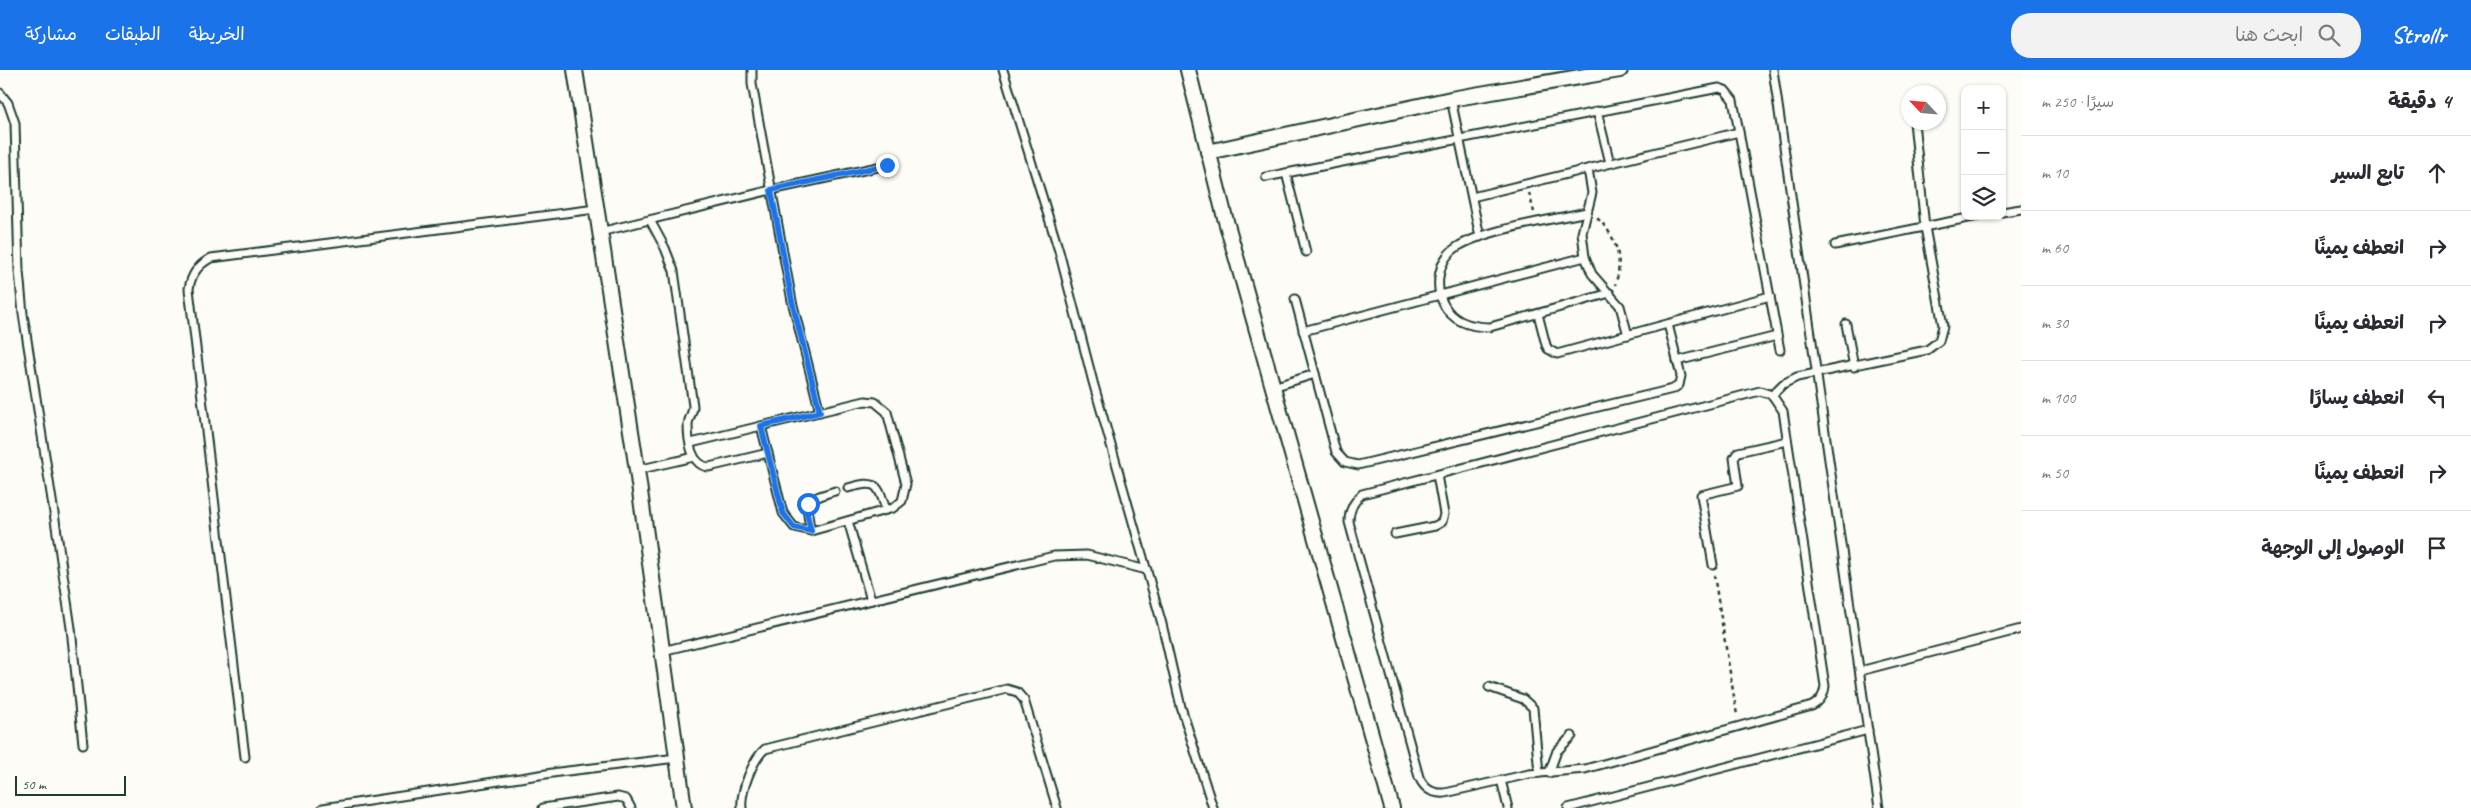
<!DOCTYPE html>
<html lang="ar">
<head>
<meta charset="utf-8">
<style>
	body { margin:0; font-family:Caveat,"Playpen Sans Arabic",sans-serif; background:#f2f2f3; color:#2b2b33; direction:rtl }
	.controls { position:absolute; right:15px; top:15px; display:grid; overflow:hidden; border-radius:10px; box-shadow:0 1px 4px #0004 }
	.controls button { width:45px; height:45px; display:grid; place-items:center; padding:0; border:0; border-bottom:1px solid #e1e1e2; background:#fff; color:#2b2b33; font:25px sans-serif }
	.compass { position:absolute; left:1901px; top:15px; width:45px; height:45px; border-radius:50%; background:#fff; box-shadow:0 1px 4px #0004; rotate:296deg }
	.scale { position:absolute; left:15px; bottom:12px; width:111px; box-sizing:border-box; padding-left:5px; border:2px solid #1f3d34; border-top:0; font-size:14px; line-height:18px; white-space:nowrap; color:#1f3d34; -webkit-text-stroke:4px #fdfcf7; paint-order:stroke }
	.stop { position:absolute; width:15px; height:15px; margin:-11px; border:4px solid #1a73e8; border-radius:50%; background:#fff }
	.stop.end { background:#1a73e8; border-color:#fff; box-shadow:0 1px 5px #0008 }
	.list { margin:0; padding:0; list-style:none }
	h2 { display:flex; justify-content:space-between; align-items:center; height:65px; margin:0; padding:0 20px; font-size:21px }
	h2 small { font-size:16px; font-weight:400; color:#7c7c81 }
	.list li { display:grid; grid-template-columns:32px 1fr auto; gap:15px; align-items:center; box-sizing:border-box; height:75px; padding:0 20px; border-top:1px solid #e1e1e2 }
	.list b { display:block; font-size:19px; white-space:nowrap }
	.list em { font-size:16px; font-style:normal; color:#7c7c81 }
	.icon { flex:none; width:28px; height:28px; fill:none; stroke:currentColor; stroke-width:2; stroke-linecap:round; stroke-linejoin:round }
	.map { position:relative; flex:none; width:2021px; height:738px; overflow:hidden; direction:ltr }
	header { display:flex; align-items:center; gap:30px; box-sizing:border-box; height:70px; padding:0 25px; background:#1a73e8; color:#fff }
	header strong { font-size:24px }
	nav { display:flex; gap:28px; margin-inline-start:auto; font-size:18px }
	.search { width:350px; height:45px; background:#f2f2f3; display:flex; align-items:center; gap:12px; box-sizing:border-box; padding:0 18px; border-radius:20px; color:#7c7c81; font-size:19px }
	main { display:flex }
	aside { flex:1; background:#fff }
	.map>svg:first-child { display:block }
	.lines { fill:none; stroke-linecap:round; stroke-linejoin:round }
	.lane-casing { stroke:#1f3d34; stroke-width:11 }
	.street-casing { stroke:#1f3d34; stroke-width:18 }
	.path { stroke:#1f3d34; stroke-width:2.5; stroke-dasharray:4 4; stroke-linecap:butt }
	.lane { stroke:#fdfcf7; stroke-width:7 }
	.street { stroke:#fdfcf7; stroke-width:14 }
	.route { stroke:#1a73e8; stroke-width:6 }
</style>
</head>
<body>
<header>
<strong>Strollr</strong>
<div class="search"><svg class="icon" aria-label="search" viewBox="0 0 24 24"><circle cx="10" cy="10" r="6"/><path d="M15 15l6 6"/></svg>ابحث هنا</div>
<nav><a>الخريطة</a><a>الطبقات</a><a>مشاركة</a></nav>
</header>
<main>
<aside>
<h2>4 دقيقة<small>سيرًا · 250 m</small></h2>
<ul class="list">
<li><svg class="icon" aria-label="ahead" viewBox="0 0 24 24"><path d="M12 20V5M6 11l6-6 6 6"/></svg><div><b>تابع السير</b></div><em>10 m</em></li>
<li><svg class="icon" aria-label="right" viewBox="0 0 24 24"><path d="M7 20v-9h11M14 6l5 5-5 5"/></svg><div><b>انعطف يمينًا</b></div><em>60 m</em></li>
<li><svg class="icon" aria-label="right" viewBox="0 0 24 24"><path d="M7 20v-9h11M14 6l5 5-5 5"/></svg><div><b>انعطف يمينًا</b></div><em>30 m</em></li>
<li><svg class="icon" aria-label="left" viewBox="0 0 24 24"><path d="M17 20v-9H6M10 6l-5 5 5 5"/></svg><div><b>انعطف يسارًا</b></div><em>100 m</em></li>
<li><svg class="icon" aria-label="right" viewBox="0 0 24 24"><path d="M7 20v-9h11M14 6l5 5-5 5"/></svg><div><b>انعطف يمينًا</b></div><em>50 m</em></li>
<li><svg class="icon" aria-label="arrive" viewBox="0 0 24 24"><path d="M6 21V4h12l-3 4 3 4H6"/></svg><div><b>الوصول إلى الوجهة</b></div></li>
</ul>
</aside>
<div class="map">
<svg width="2021" height="738" viewBox="0 0 2021 738">
	<rect width="100%" height="100%" fill="#fdfcf7"/>
	<filter id="ink" filterUnits="userSpaceOnUse"><feTurbulence type="fractalNoise" baseFrequency=".02" numOctaves="2"/><feDisplacementMap in="SourceGraphic" scale="10" xChannelSelector="R" yChannelSelector="G"/><feConvolveMatrix kernelMatrix="1 2 1 2 8 2 1 2 1" color-interpolation-filters="sRGB"/></filter>
	<g filter="url(#ink)">
		<g class="lines">
			<defs>
				<g id="lane">
					<polyline points="752,0 752,14 792,231 820,342"/>
					<polyline points="1003,0 1059,181 1093,312 1162,554 1181,637 1213,738"/>
					<polyline points="1773,0 1879,738"/>
					<polyline points="0,23 8,33 15,53 19,201 23,244 54,443 71,558 83,674"/>
					<polyline points="1451,29 1480,167"/>
					<polyline points="1597,41 1610,93"/>
					<polyline points="1588,99 1592,123 1582,163 1585,187 1592,204 1620,236 1628,265"/>
					<polyline points="1286,103 1306,182"/>
					<polyline points="1266,107 1719,18 1725,20 1733,30 1780,280"/>
					<polyline points="1472,127 1739,62"/>
					<path d="M 1587,142 C 1554,149 1483,160 1457,177 C 1438,189 1434,216 1444,235 C 1453,252 1472,257 1490,257 L 1610,223"/>
					<polyline points="2002,142 2021,139"/>
					<path d="M 650,150 L 665,178 L 674,201 L 693,336 C 693,343 688,349 688,355 C 688,370 691,396 709,397 L 768,383"/>
					<polyline points="600,162 771,120 887,95"/>
					<polyline points="1835,175 1978,146"/>
					<polyline points="1295,229 1336,382 1345,392 1358,395 1673,319 1679,315 1681,306 1668,254"/>
					<polyline points="1538,244 1546,275 1548,279 1557,284 1770,226"/>
					<polyline points="1846,254 1854,297"/>
					<polyline points="1303,261 1585,187"/>
					<polyline points="1677,291 1777,266"/>
					<polyline points="1273,317 1315,304"/>
					<path d="M 1760,321 L 1772,325 L 1783,341 L 1825,616 C 1824,625 1821,631 1812,636 L 1585,699 L 1529,704 L 1445,723 C 1433,724 1424,719 1419,707 L 1349,452 C 1349,440 1353,432 1362,424 Z"/>
					<polyline points="1772,325 1783,314 1797,307 1927,280 1939,271 1943,256 1925,157 1914,52"/>
					<polygon points="865,331 875,332 887,342 906,414 902,431 893,438 811,461 794,457 783,443 761,356"/>
					<polyline points="691,373 761,356"/>
					<polyline points="637,400 694,387"/>
					<path d="M 848,418 C 876,410 878,413 886,440"/>
					<polyline points="848,451 871,530"/>
					<path d="M 811,461 C 804,432 807,429 835,421"/>
					<polyline points="1395,464 1435,456 1442,452 1444,444 1437,405"/>
					<polyline points="1713,495 1701,425 1738,416 1734,388 1738,382 1787,371"/>
					<polyline points="662,581 1054,486 1087,485 1147,500"/>
					<polyline points="1860,601 2021,559"/>
					<polyline points="1489,617 1523,629 1533,638 1539,703"/>
					<path d="M 245,687 L 189,219 C 191,204 198,195 211,188 L 596,139"/>
					<polyline points="1549,703 1557,681 1572,666"/>
					<polyline points="1501,710 1508,738"/>
					<polyline points="323,738 559,702 677,688"/>
					<polyline points="543,738 618,727 626,729 631,738"/>
					<path d="M 742,738 C 740,722 753,689 765,679 L 1007,619 L 1017,622 L 1024,630 L 1057,738"/>
					<polyline points="1568,738 1868,660"/>
				</g>
				<g id="street">
					<polyline points="575,0 637,400 684,738"/>
					<polyline points="1188,0 1224,144 1392,738"/>
					<polyline points="1208,82 1451,29 1620,0"/>
				</g>
			</defs>
			<use href="#lane" class="lane-casing"/>
			<use href="#street" class="street-casing"/>
			<g class="path">
				<polyline points="1529,123 1534,142"/>
				<path d="M 1597,148 C 1616,165 1624,190 1615,215"/>
				<polyline points="1714,505 1737,645"/>
			</g>
			<use href="#lane" class="lane"/>
			<use href="#street" class="street"/>
		</g>
	</g>
	<g class="lines" filter="url(#ink)">
		<polyline class="route" points="808,434 807,444 811,461 794,457 783,443 761,356 820,342 792,231 771,120 887,95"/>
	</g>
</svg>
<div class="controls">
<button>+</button>
<button>−</button>
<button><svg class="icon" aria-label="layers" viewBox="0 0 24 24"><path d="M12 4l9 5-9 5-9-5zM3 14l9 5 9-5"/></svg></button>
</div>
<svg class="compass" viewBox="-18 -18 36 36"><path d="M0-13l5 13h-10z" fill="#e53935"/><path d="M0 13l5-13h-10z" fill="#7c7c81"/></svg>
<div class="scale">50 m</div>
<div class="stop" style="left:808px;top:434px"></div>
<div class="stop end" style="left:887px;top:95px"></div>
</div>
</main>
</body>
</html>
